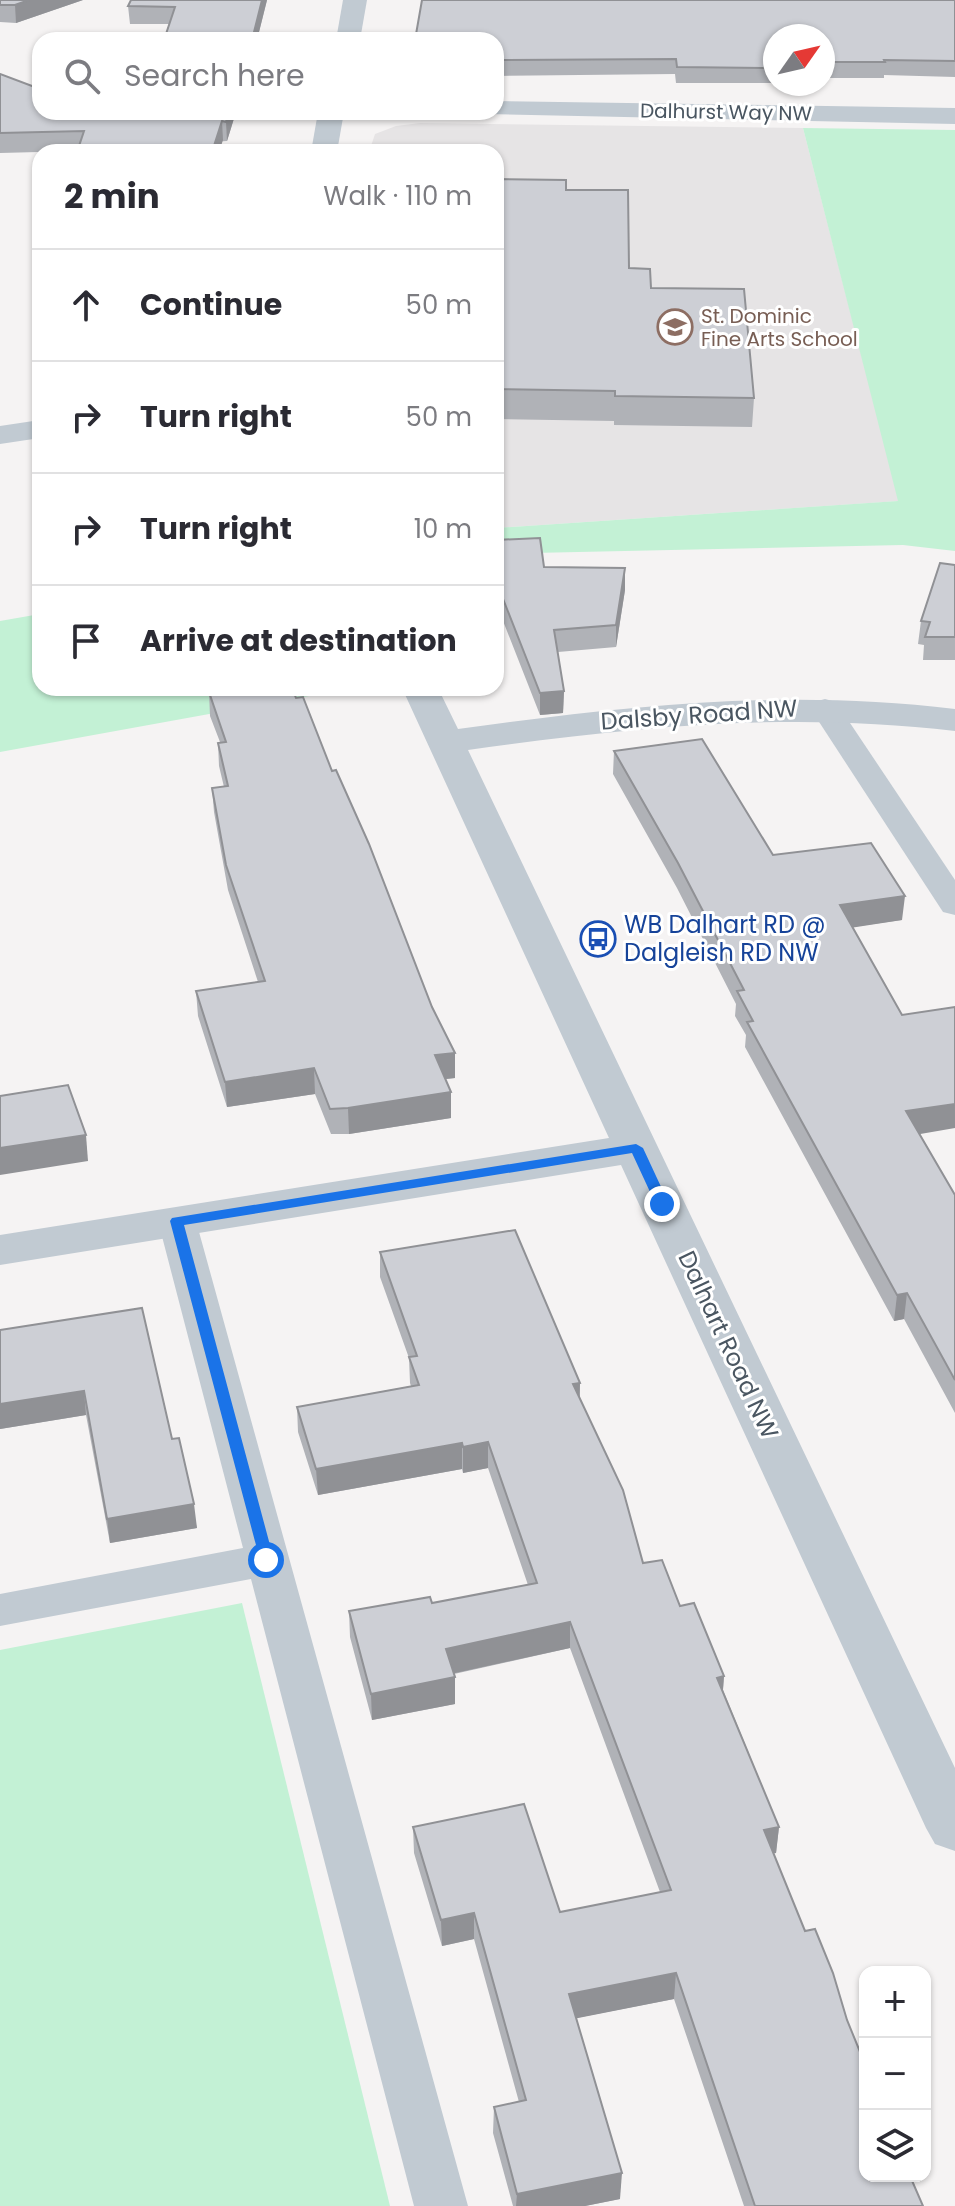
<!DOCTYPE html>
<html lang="en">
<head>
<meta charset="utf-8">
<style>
	body { margin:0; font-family:Poppins,sans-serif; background:#f2f2f3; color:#2b2b33 }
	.controls { position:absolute; right:24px; bottom:24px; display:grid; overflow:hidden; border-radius:16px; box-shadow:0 2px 6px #0004 }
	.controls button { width:72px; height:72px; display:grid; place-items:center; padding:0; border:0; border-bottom:2px solid #e1e1e2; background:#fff; color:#2b2b33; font:40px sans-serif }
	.compass { position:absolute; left:763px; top:24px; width:72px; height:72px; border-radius:50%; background:#fff; box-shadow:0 2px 6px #0004; rotate:56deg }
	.stop { position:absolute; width:24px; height:24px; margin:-18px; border:6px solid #1a73e8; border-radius:50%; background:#fff }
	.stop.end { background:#1a73e8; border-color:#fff; box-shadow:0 2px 8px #0008 }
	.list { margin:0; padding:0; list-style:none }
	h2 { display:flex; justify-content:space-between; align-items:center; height:104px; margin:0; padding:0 32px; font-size:34px }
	h2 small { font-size:26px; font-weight:400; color:#7c7c81 }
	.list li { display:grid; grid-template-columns:52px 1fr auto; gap:24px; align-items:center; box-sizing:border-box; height:112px; padding:0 32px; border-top:2px solid #e1e1e2 }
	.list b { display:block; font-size:30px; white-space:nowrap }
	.list em { font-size:26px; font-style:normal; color:#7c7c81 }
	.icon { flex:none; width:44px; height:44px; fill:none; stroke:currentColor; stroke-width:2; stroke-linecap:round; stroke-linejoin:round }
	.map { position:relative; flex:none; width:955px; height:2206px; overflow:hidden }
	.search { position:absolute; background:#fff; box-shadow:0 2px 6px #0004; left:32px; top:32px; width:472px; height:88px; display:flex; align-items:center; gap:20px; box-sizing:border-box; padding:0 28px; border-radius:24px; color:#7c7c81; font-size:30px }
	.panel { position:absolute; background:#fff; box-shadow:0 2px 6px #0004; left:32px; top:144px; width:472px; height:552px; border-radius:24px }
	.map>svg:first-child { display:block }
	.education { fill:#e6e4e5 }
	.green { fill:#c3f1d5 }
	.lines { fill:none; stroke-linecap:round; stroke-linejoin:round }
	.service { fill:#c1cad2; fill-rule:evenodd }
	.minor { fill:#c1cad2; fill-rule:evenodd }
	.wall { fill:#b0b2b7 }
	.shaded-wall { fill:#909195 }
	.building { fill:#cdcfd5; stroke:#909195; stroke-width:2 }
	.route { fill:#1a73e8 }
	.labels { text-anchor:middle; stroke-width:6; stroke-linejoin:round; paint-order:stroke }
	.far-street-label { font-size:20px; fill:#4a5661; stroke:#fff }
	.far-education-label { font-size:20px; fill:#785e54; stroke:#fff; text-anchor:start }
	.street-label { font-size:24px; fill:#4a5661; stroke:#fff }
	.transit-label { font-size:24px; fill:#164399; stroke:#fff; text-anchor:start }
</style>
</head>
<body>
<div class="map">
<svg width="955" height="2206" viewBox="0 0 955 2206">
	<rect width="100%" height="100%" fill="#f5f3f3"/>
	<polygon class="education" points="420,123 803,128 899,501 496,528 496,152 369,152 375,134 396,126"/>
	<g class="green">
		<polygon points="803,128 955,130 955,551 903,545 532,553 496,558 496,528 898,501"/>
		<polygon points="40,614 40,688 353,688 0,752 0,621"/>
		<polygon points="242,1603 390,2206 0,2206 0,1650"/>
	</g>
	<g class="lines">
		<g class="service">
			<polygon points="825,699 836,702 955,880 955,915 943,912 810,708 814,702"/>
			<polygon points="177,1209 190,1212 196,1221 468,2206 414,2206 251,1579 0,1626 0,1594 243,1548 158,1221 164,1212"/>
		</g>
		<g class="minor">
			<polygon points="343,0 367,0 360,40 336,40"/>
			<polygon points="496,101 955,108 955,124 487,114 485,112 496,112"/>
			<polygon points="318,112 344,112 337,152 311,152"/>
			<polygon points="40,420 40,438 0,444 0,426"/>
			<path d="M 402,688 L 438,688 L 458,729 C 628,706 783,688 955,709 L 955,731 C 787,711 634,727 468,750 L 955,1768 L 955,1851 L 935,1844 L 926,1828 L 621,1165 L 0,1265 L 0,1235 L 609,1138 Z"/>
		</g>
	</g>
	<g class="wall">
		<polygon points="0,0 83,0 16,23 0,22"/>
		<polygon points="267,0 257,40 164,40 169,24 130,24 128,6"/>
		<polygon points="955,0 955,77 884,75 884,78 823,78 823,36 775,36 775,83 676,83 675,74 496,76 496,40"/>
		<polygon points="0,74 40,112 236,112 227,141 77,151 0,153"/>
		<polygon points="496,179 566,190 629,268 651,288 754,398 752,427 614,425 614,421 496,419"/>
		<polygon points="496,540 544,567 625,590 616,647 558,652 564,691 563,713 540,715 496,603"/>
		<polygon points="955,565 955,660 923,660 924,645 918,644 921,621"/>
		<polygon points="209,692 332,771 432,1007 455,1053 455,1078 446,1079 451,1118 349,1134 331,1134 315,1094 227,1107 198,1016 196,991 258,982 228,890 214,812 212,788 224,787 219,766 218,743 220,742 210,716"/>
		<polygon points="614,751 773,855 902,920 852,927 920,1134 955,1195 955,1413 904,1319 894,1321 745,1047 746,1035 735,1016 736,1004 677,888 613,774"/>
		<polygon points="380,1252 580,1383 580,1399 643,1563 680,1606 724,1676 723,1690 779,1827 776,1853 773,1853 805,1931 847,2020 923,2206 744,2206 674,1999 576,2018 620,2199 585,2206 513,2206 493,2133 494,2107 519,2102 474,1939 442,1946 414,1853 413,1827 560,1912 660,1892 570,1648 454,1674 455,1704 372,1720 350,1637 349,1611 432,1603 528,1585 488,1468 463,1473 462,1469 318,1495 298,1432 297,1407 411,1386 410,1383 409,1358 380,1277"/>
		<polygon points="0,1330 172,1439 197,1528 110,1543 86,1415 0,1429"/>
	</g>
	<g class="shaded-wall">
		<polygon points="29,0 83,0 16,23 15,5"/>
		<polygon points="262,0 267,0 257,40 252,40"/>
		<polygon points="229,112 236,112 227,141 226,122"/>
		<polygon points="222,121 223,140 219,152 212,152"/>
		<polygon points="625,568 625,590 616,647 616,625"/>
		<polygon points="564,691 563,713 540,715 540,693"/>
		<polygon points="905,896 902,920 837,930 840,905"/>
		<polygon points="455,1053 455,1078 436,1080 435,1055"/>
		<polygon points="314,1068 315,1094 227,1107 225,1082"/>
		<polygon points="451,1092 451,1118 349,1134 348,1108"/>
		<polygon points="955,1104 955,1128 903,1137 906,1111"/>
		<polygon points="86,1135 88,1161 0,1175 0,1148"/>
		<polygon points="907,1293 904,1319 894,1321 897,1295"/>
		<polygon points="580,1383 579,1408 573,1384"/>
		<polygon points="84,1391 86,1415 0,1429 0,1404"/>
		<polygon points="488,1442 488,1468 463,1473 463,1447"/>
		<polygon points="462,1443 462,1469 318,1495 316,1469"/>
		<polygon points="194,1504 197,1528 110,1543 107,1519"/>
		<polygon points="570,1622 570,1648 446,1675 446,1649"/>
		<polygon points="724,1676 722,1702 717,1678"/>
		<polygon points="455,1677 455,1704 372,1720 371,1694"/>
		<polygon points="779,1827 776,1853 761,1856 764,1830"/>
		<polygon points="474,1913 474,1939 442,1946 441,1920"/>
		<polygon points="676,1973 674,1999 568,2020 569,1994"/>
		<polygon points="622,2173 620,2199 585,2206 516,2206 517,2194"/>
	</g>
	<g class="building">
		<polygon points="0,0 29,0 15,5 0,5"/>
		<polygon points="131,0 262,0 252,40 164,40 175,7 128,6"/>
		<polygon points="422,0 955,0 955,61 884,60 885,62 823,62 823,36 775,36 775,68 677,67 676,59 496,60 496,40 415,40"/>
		<polygon points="0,74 40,89 40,112 229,112 226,122 222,121 212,152 77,152 84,131 0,133"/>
		<polygon points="496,179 566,180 566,190 628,190 629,268 650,269 651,288 744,289 754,398 615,396 615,391 496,389"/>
		<polygon points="540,538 544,567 625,568 616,625 554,630 564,691 540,693 496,581 496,540"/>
		<polygon points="940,563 955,565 955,637 925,637 930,622 921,621"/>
		<polygon points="246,688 292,688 296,698 303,697 332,771 336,770 369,844 432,1007 455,1053 435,1055 451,1092 348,1108 330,1109 314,1068 225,1082 196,991 265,981 226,865 212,788 228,786 218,743 226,742 209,692"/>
		<polygon points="702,739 773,855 871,843 905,896 840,905 902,1015 955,1007 955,1104 906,1111 955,1195 955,1380 907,1293 897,1295 747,1022 753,1021 737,991 744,990 678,863 614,751"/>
		<polygon points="68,1085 86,1135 0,1148 0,1096"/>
		<polygon points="515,1230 580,1383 573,1384 623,1490 643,1563 662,1560 680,1606 694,1603 724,1676 717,1678 779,1827 764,1830 805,1931 815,1929 833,1973 847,2020 865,2064 865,2176 910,2176 923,2206 755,2206 676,1973 569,1994 622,2173 517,2194 494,2107 526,2100 474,1913 441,1920 413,1827 524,1804 560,1912 671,1890 570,1622 446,1649 455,1677 371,1694 349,1611 430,1597 432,1603 537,1583 488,1442 463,1447 462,1443 316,1469 297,1407 419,1385 409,1357 417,1356 380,1252"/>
		<polygon points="142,1308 172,1439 179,1438 194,1504 107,1519 84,1391 0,1404 0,1330"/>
	</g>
	<polygon class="route" points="636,1144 643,1148 669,1204 667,1207 657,1207 632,1153 184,1225 274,1560 272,1564 261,1564 170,1221 172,1218"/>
	<defs>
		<symbol id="school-ring" viewBox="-11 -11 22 22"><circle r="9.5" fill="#fff" stroke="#8d6e63" stroke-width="1.5"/><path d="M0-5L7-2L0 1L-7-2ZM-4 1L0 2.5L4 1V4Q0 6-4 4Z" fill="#8d6e63"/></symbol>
		<symbol id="bus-ring" viewBox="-11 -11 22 22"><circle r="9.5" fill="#fff" stroke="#1a4fb4" stroke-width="1.5"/><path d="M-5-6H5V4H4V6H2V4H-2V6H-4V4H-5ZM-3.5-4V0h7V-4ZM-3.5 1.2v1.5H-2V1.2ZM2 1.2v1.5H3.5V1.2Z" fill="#1a4fb4"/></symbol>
	</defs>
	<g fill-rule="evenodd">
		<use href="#school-ring" x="655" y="307" width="40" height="40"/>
		<use href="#bus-ring" x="578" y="919" width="40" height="40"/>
	</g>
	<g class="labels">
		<g class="far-street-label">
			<text transform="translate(726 112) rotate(1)" y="7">Dalhurst Way NW</text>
		</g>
		<g class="far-education-label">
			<text x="701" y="323">St. Dominic<tspan x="701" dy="23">Fine Arts School</tspan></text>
		</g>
		<g class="street-label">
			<text transform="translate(699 715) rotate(-4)" y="8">Dalsby Road NW</text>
			<text transform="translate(728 1345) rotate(65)" y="8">Dalhart Road NW</text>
		</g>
		<g class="transit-label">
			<text x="624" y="933">WB Dalhart RD @<tspan x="624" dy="28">Dalgleish RD NW</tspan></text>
		</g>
	</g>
</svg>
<div class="controls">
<button>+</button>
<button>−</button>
<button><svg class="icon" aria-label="layers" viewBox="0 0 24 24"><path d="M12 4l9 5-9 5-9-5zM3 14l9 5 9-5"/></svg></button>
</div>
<svg class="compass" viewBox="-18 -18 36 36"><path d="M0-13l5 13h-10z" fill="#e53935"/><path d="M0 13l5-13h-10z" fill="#7c7c81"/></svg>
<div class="stop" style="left:266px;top:1560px"></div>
<div class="stop end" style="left:662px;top:1204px"></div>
<div class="search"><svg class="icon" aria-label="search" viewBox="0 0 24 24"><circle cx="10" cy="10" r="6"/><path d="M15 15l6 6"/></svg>Search here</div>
<section class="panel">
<h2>2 min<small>Walk · 110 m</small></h2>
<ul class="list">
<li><svg class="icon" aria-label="ahead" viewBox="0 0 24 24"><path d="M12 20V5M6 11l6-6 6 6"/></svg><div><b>Continue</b></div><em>50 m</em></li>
<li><svg class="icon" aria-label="right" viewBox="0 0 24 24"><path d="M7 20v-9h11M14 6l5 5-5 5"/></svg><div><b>Turn right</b></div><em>50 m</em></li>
<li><svg class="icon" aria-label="right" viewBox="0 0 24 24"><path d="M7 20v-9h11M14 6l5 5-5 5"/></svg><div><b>Turn right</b></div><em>10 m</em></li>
<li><svg class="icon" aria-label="arrive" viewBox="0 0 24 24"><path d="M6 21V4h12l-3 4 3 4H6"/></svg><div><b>Arrive at destination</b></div></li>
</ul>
</section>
</div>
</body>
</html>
